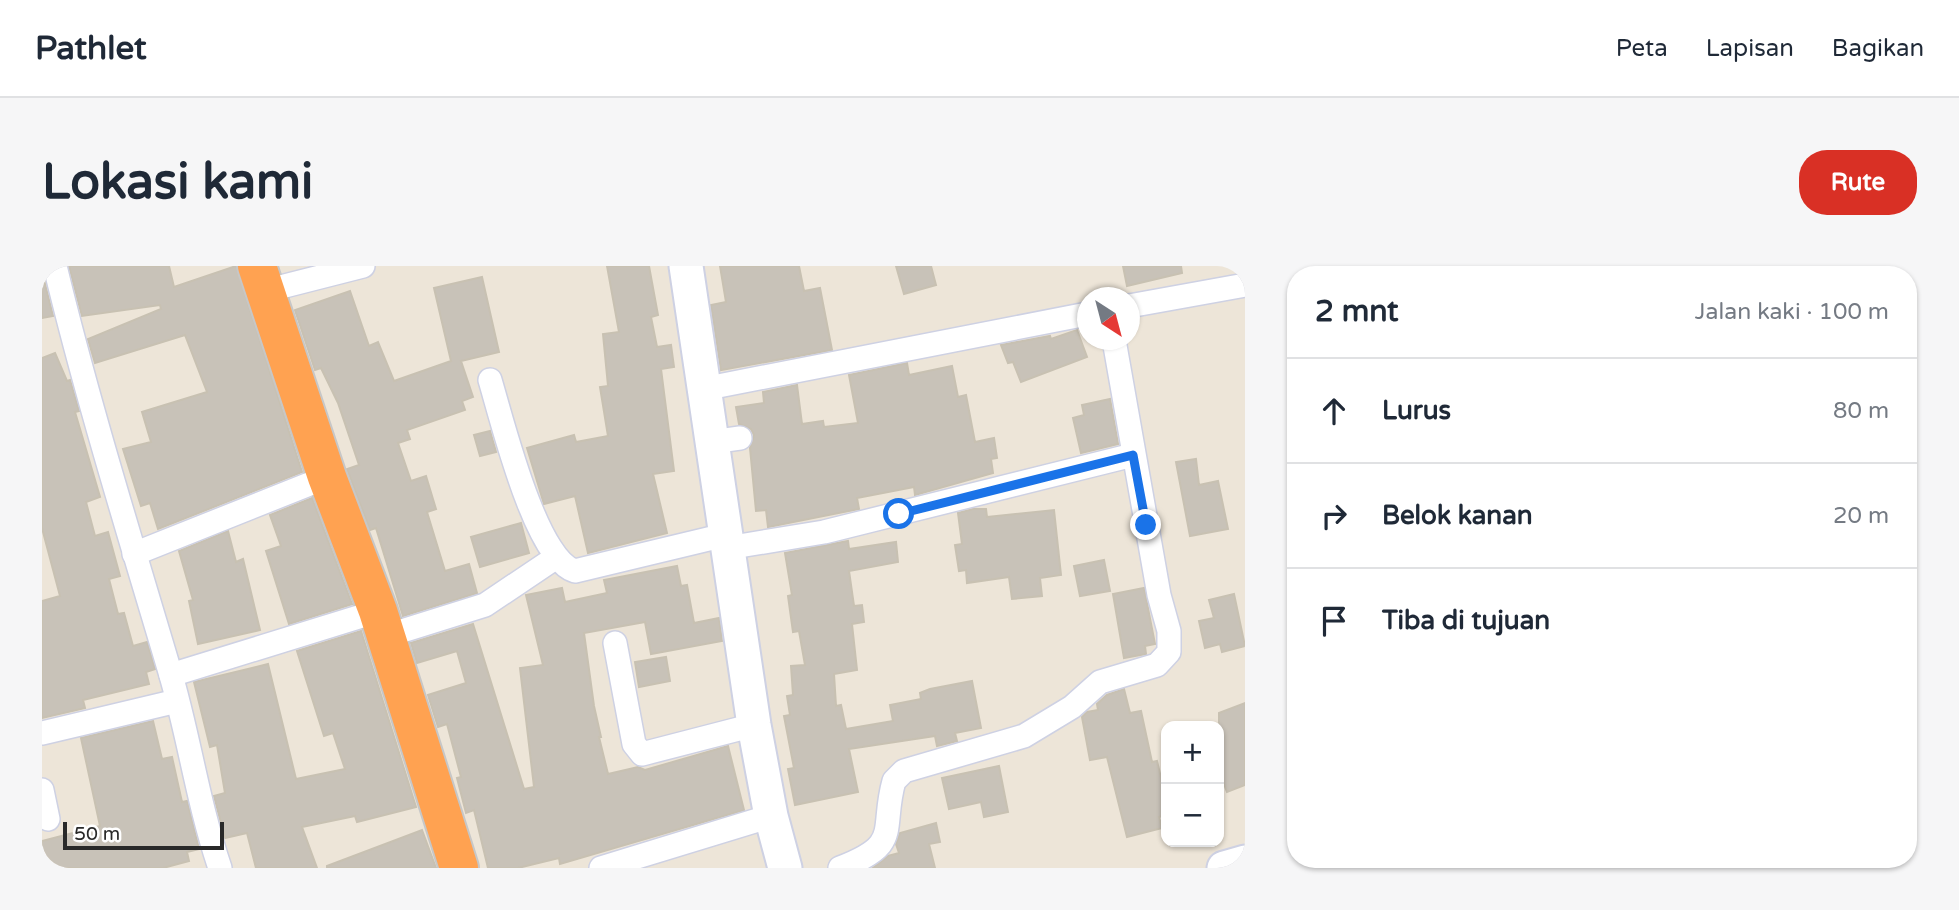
<!DOCTYPE html>
<html lang="id">
<head>
<meta charset="utf-8">
<style>
	body { margin:0; font-family:"Varela Round",sans-serif; background:#f6f6f7; color:#1f2937 }
	.controls { position:absolute; right:21px; bottom:21px; display:grid; overflow:hidden; border-radius:14px; box-shadow:0 2px 5px #0004 }
	.controls button { width:63px; height:63px; display:grid; place-items:center; padding:0; border:0; border-bottom:2px solid #e0e1e3; background:#fff; color:#1f2937; font:35px sans-serif }
	.compass { position:absolute; left:1035px; top:21px; width:63px; height:63px; border-radius:50%; background:#fff; box-shadow:0 2px 5px #0004; rotate:144deg }
	.scale { position:absolute; left:21px; bottom:18px; width:161px; box-sizing:border-box; padding-left:7px; border:4px solid #292929; border-top:0; font-size:19px; line-height:24px; white-space:nowrap; color:#292929; -webkit-text-stroke:5px #fff; paint-order:stroke }
	.stop { position:absolute; width:21px; height:21px; margin:-16px; border:5px solid #1a73e8; border-radius:50%; background:#fff }
	.stop.end { background:#1a73e8; border-color:#fff; box-shadow:0 2px 7px #0008 }
	.list { margin:0; padding:0; list-style:none }
	h2 { display:flex; justify-content:space-between; align-items:center; height:91px; margin:0; padding:0 28px; font-size:30px }
	h2 small { font-size:23px; font-weight:400; color:#747a83 }
	.list li { display:grid; grid-template-columns:46px 1fr auto; gap:21px; align-items:center; box-sizing:border-box; height:105px; padding:0 28px; border-top:2px solid #e0e1e3 }
	.list b { display:block; font-size:26px; white-space:nowrap }
	.list em { font-size:23px; font-style:normal; color:#747a83 }
	.icon { flex:none; width:38px; height:38px; fill:none; stroke:currentColor; stroke-width:2; stroke-linecap:round; stroke-linejoin:round }
	.map { position:relative; flex:none; width:1203px; height:602px; overflow:hidden; border-radius:28px }
	header { display:flex; align-items:center; gap:42px; box-sizing:border-box; height:98px; padding:0 35px; background:#fff; border-bottom:2px solid #e0e1e3 }
	header strong { font-size:33px }
	nav { display:flex; gap:38px; margin-inline-start:auto; font-size:24px }
	.intro { display:flex; align-items:center; justify-content:space-between; box-sizing:border-box; height:168px; padding:0 42px }
	h1 { margin:0; font-size:49px }
	.button { padding:18px 32px; border-radius:28px; background:#d93025; color:#fff; font-size:24px; font-weight:700 }
	main { display:flex; gap:42px; padding:0 42px }
	aside { flex:1; background:#fff; border-radius:28px; box-shadow:0 2px 5px #0004 }
	.map>svg:first-child { display:block }
	.building { fill:#c8c2b8; stroke:#c8c1b2; stroke-width:2 }
	.lines { fill:none; stroke-linecap:round; stroke-linejoin:round }
	.street-casing { stroke:#ced1e3; stroke-width:26 }
	.secondary-casing { stroke:#ced1e3; stroke-width:37 }
	.highway-casing { stroke:#c7c7c7; stroke-width:42 }
	.street { stroke:#fff; stroke-width:23 }
	.secondary { stroke:#fff; stroke-width:33 }
	.highway { stroke:#ffa251; stroke-width:38 }
	.route { stroke:#1a73e8; stroke-width:9 }
</style>
</head>
<body>
<header>
<strong>Pathlet</strong>
<nav><a>Peta</a><a>Lapisan</a><a>Bagikan</a></nav>
</header>
<div class="intro"><h1>Lokasi kami</h1><a class="button">Rute</a></div>
<main>
<div class="map">
<svg width="1203" height="602" viewBox="0 0 1203 602">
	<rect width="100%" height="100%" fill="#ede5d8"/>
	<g class="building">
		<polygon points="27,0 127,0 132,21 194,0 260,206 116,263 108,237 99,240 81,183 109,176 100,146 165,126 143,69 53,97 46,73 119,43 118,39 40,50"/>
		<polygon points="565,0 607,0 616,49 609,51 615,81 629,79 632,101 619,103 632,205 611,208 625,267 546,287 533,230 502,238 485,182 532,169 534,176 566,170 558,121 566,120 561,68 577,66"/>
		<polygon points="678,0 757,0 762,25 778,22 790,84 679,104 669,39 684,36"/>
		<polygon points="854,0 889,0 894,19 862,28"/>
		<polygon points="1081,0 1139,0 1140,7 1085,20"/>
		<polygon points="0,6 11,50 0,52"/>
		<polygon points="440,11 457,86 419,95 431,131 420,135 423,144 365,164 368,173 356,177 369,215 384,210 394,243 385,246 403,305 427,298 435,327 361,350 334,262 328,264 305,203 317,199 296,137 279,102 273,104 253,44 308,25 327,80 336,76 352,115 409,95 392,22"/>
		<polygon points="1035,64 1045,91 979,116 971,96 966,97 959,79 1008,70 1009,73"/>
		<polygon points="13,87 25,115 28,114 37,145 33,146 58,231 44,236 53,270 66,266 78,310 67,313 76,348 82,347 91,380 105,376 113,403 104,406 107,418 41,434 43,442 0,452 0,335 18,330 0,262 0,92"/>
		<polygon points="865,97 867,109 910,100 916,131 924,129 933,176 952,172 955,192 949,193 951,207 873,229 872,221 815,232 817,243 726,261 724,244 714,245 708,182 712,169 709,163 697,158 694,141 722,137 721,126 755,119 760,158 781,155 782,161 816,157 807,109"/>
		<polygon points="1068,133 1076,178 1039,187 1031,152 1042,149 1040,139"/>
		<polygon points="448,165 454,186 438,190 432,169"/>
		<polygon points="1154,193 1157,219 1176,215 1186,263 1148,270 1134,196"/>
		<polygon points="270,232 310,338 247,358 224,285 239,280 228,249"/>
		<polygon points="931,243 944,243 945,251 1012,244 1019,309 998,312 1000,330 970,333 967,311 925,317 924,304 917,305 913,279 920,278 916,247"/>
		<polygon points="479,257 487,287 438,301 429,271"/>
		<polygon points="186,265 194,296 201,293 218,364 156,378 147,335 151,334 137,285"/>
		<polygon points="806,275 807,283 854,276 856,296 807,305 812,340 820,339 822,356 810,358 815,404 792,408 794,440 799,439 804,463 851,455 848,439 879,433 878,427 888,423 930,415 939,462 913,467 915,475 895,480 893,470 807,483 816,526 753,539 746,503 752,502 742,450 748,449 745,430 751,429 749,400 763,399 757,365 751,366 746,330 750,329 743,287"/>
		<polygon points="1062,294 1068,325 1038,330 1032,300"/>
		<polygon points="635,300 639,320 645,319 652,357 677,352 680,375 609,388 603,356 542,367 552,440 559,471 557,471 566,508 596,501 603,504 686,480 702,544 518,598 517,592 476,602 446,602 432,544 424,547 415,512 419,511 405,458 396,461 386,429 424,417 415,385 375,397 369,377 431,358 482,523 492,521 478,402 501,399 484,329 520,322 523,336 565,327 562,314"/>
		<polygon points="1102,322 1113,378 1103,380 1104,388 1082,392 1071,328"/>
		<polygon points="1192,328 1203,380 1180,386 1178,378 1163,382 1157,355 1172,352 1167,334"/>
		<polygon points="319,365 374,541 315,556 313,550 260,561 275,602 214,602 205,567 183,572 172,530 183,527 175,479 168,481 152,416 226,398 254,513 303,503 291,467 282,470 255,385"/>
		<polygon points="624,391 628,415 597,421 593,396"/>
		<polygon points="1082,423 1088,447 1099,445 1110,496 1115,495 1124,532 1124,549 1117,551 1120,562 1085,571 1065,491 1048,494 1040,451 1045,446 1056,444 1055,438 1065,429"/>
		<polygon points="1203,437 1203,519 1185,526 1177,505 1177,447"/>
		<polygon points="111,455 120,493 130,491 140,536 145,535 157,583 145,586 147,595 121,602 0,602 0,575 58,560 39,472"/>
		<polygon points="957,500 966,546 942,551 939,536 907,543 900,512"/>
		<polygon points="894,557 898,576 887,578 893,602 831,602 846,590 857,587 854,578 858,567"/>
		<polygon points="380,564 394,602 285,602 285,600"/>
	</g>
	<g class="lines">
		<defs>
			<g id="street">
				<path d="M 13,0 C 46,137 88,271 128,406 C 147,470 156,538 178,602"/>
				<polyline points="223,25 321,0"/>
				<polyline points="1087,40 1203,19"/>
				<path d="M 448,114 C 460,154 494,294 533,305 L 683,269"/>
				<polyline points="661,123 1045,48"/>
				<polyline points="669,176 698,172"/>
				<polyline points="685,282 782,266 1091,189"/>
				<polyline points="92,288 285,211"/>
				<polyline points="344,370 443,339 513,292"/>
				<polyline points="573,377 592,478 600,488 712,459"/>
				<polyline points="129,409 336,345"/>
				<polyline points="0,467 135,435"/>
				<polyline points="0,524 6,553"/>
				<polyline points="559,602 729,550"/>
				<path d="M 798,602 C 861,578 838,565 852,515 L 862,505 L 982,470 L 1030,441 L 1058,416 L 1115,399 L 1127,386 L 1127,365 L 1117,329 L 1072,74"/>
			</g>
			<g id="secondary">
				<polyline points="644,0 712,459 729,550 743,602"/>
				<polyline points="1182,602 1203,596"/>
			</g>
			<polyline id="highway" points="215,0 285,211 336,345 417,602"/>
		</defs>
		<use href="#street" class="street-casing"/>
		<use href="#secondary" class="secondary-casing"/>
		<use href="#highway" class="highway-casing"/>
		<use href="#street" class="street"/>
		<use href="#secondary" class="secondary"/>
		<use href="#highway" class="highway"/>
	</g>
	<g class="lines">
		<polyline class="route" points="857,248 1091,189 1104,259"/>
	</g>
</svg>
<div class="controls">
<button>+</button>
<button>−</button>
</div>
<svg class="compass" viewBox="-18 -18 36 36"><path d="M0-13l5 13h-10z" fill="#e53935"/><path d="M0 13l5-13h-10z" fill="#747a83"/></svg>
<div class="scale">50 m</div>
<div class="stop" style="left:857px;top:248px"></div>
<div class="stop end" style="left:1104px;top:259px"></div>
</div>
<aside>
<h2>2 mnt<small>Jalan kaki · 100 m</small></h2>
<ul class="list">
<li><svg class="icon" aria-label="ahead" viewBox="0 0 24 24"><path d="M12 20V5M6 11l6-6 6 6"/></svg><div><b>Lurus</b></div><em>80 m</em></li>
<li><svg class="icon" aria-label="right" viewBox="0 0 24 24"><path d="M7 20v-9h11M14 6l5 5-5 5"/></svg><div><b>Belok kanan</b></div><em>20 m</em></li>
<li><svg class="icon" aria-label="arrive" viewBox="0 0 24 24"><path d="M6 21V4h12l-3 4 3 4H6"/></svg><div><b>Tiba di tujuan</b></div></li>
</ul>
</aside>
</main>
</body>
</html>
